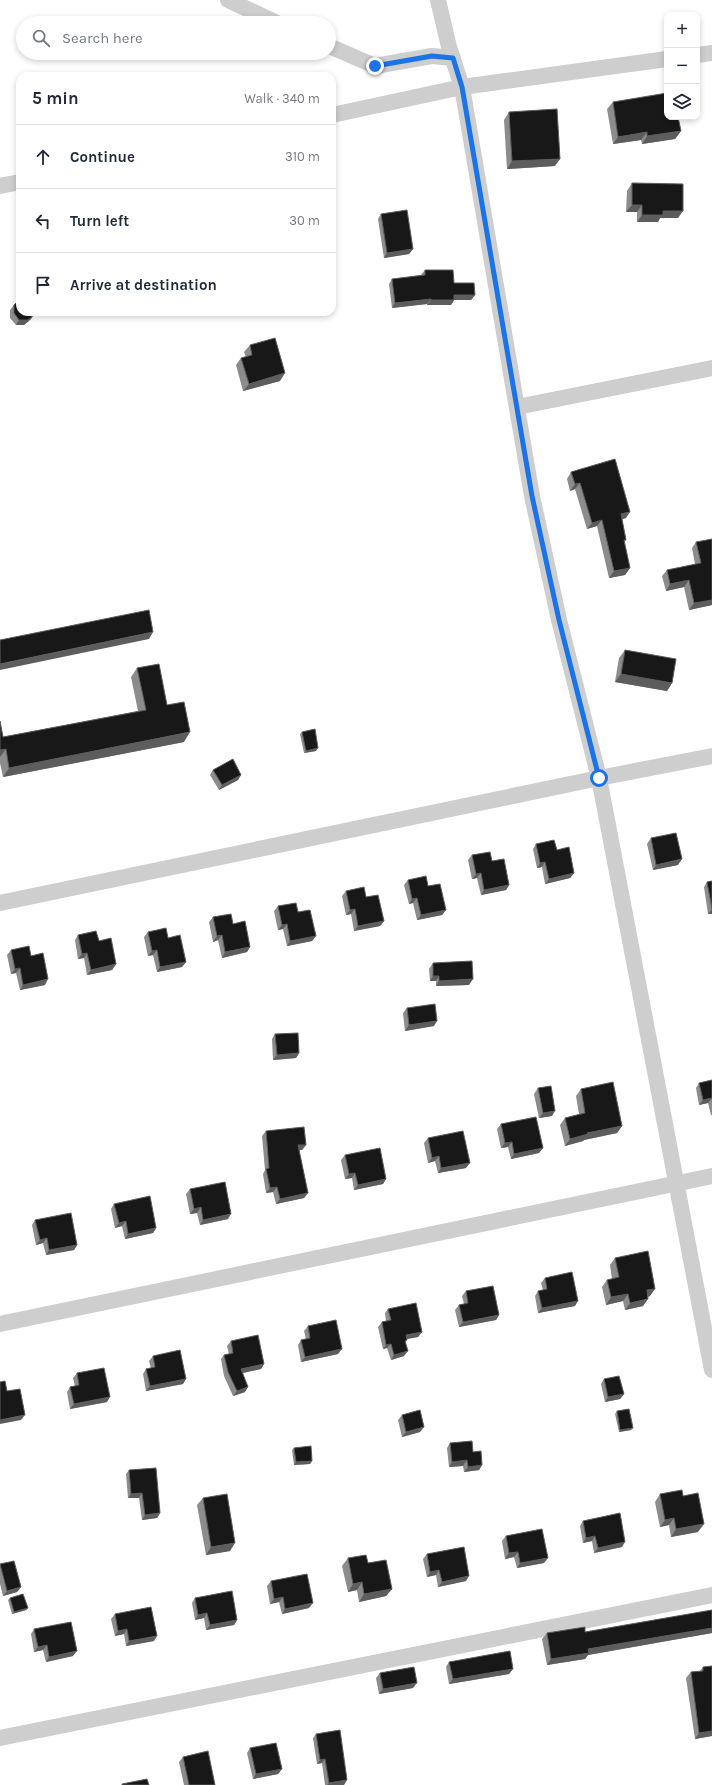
<!DOCTYPE html>
<html lang="en">
<head>
<meta charset="utf-8">
<style>
	body { margin:0; font-family:Karla,sans-serif; background:#f6f6f7; color:#1f2937 }
	.controls { position:absolute; right:12px; top:12px; display:grid; overflow:hidden; border-radius:8px; box-shadow:0 2px 6px #0003 }
	.controls button { width:36px; height:36px; display:grid; place-items:center; padding:0; border:0; border-bottom:1px solid #e0e1e3; background:#fff; color:#1f2937; font:20px sans-serif }
	.stop { position:absolute; width:12px; height:12px; margin:-9px; border:3px solid #1a73e8; border-radius:50%; background:#fff }
	.stop.end { background:#1a73e8; border-color:#fff; box-shadow:0 1px 4px #0008 }
	.list { margin:0; padding:0; list-style:none }
	h2 { display:flex; justify-content:space-between; align-items:center; height:52px; margin:0; padding:0 16px; font-size:17px }
	h2 small { font-size:13px; font-weight:400; color:#747a83 }
	.list li { display:grid; grid-template-columns:26px 1fr auto; gap:12px; align-items:center; box-sizing:border-box; height:64px; padding:0 16px; border-top:1px solid #e0e1e3 }
	.list b { display:block; font-size:15px; white-space:nowrap }
	.list em { font-size:13px; font-style:normal; color:#747a83 }
	.icon { flex:none; width:22px; height:22px; fill:none; stroke:currentColor; stroke-width:2; stroke-linecap:round; stroke-linejoin:round }
	.map { position:relative; flex:none; width:712px; height:1785px; overflow:hidden }
	.search { position:absolute; background:#fff; box-shadow:0 2px 6px #0003; left:16px; top:16px; width:320px; height:44px; display:flex; align-items:center; gap:10px; box-sizing:border-box; padding:0 14px; border-radius:22px; color:#747a83; font-size:15px }
	.panel { position:absolute; background:#fff; box-shadow:0 2px 6px #0003; left:16px; top:72px; width:320px; height:244px; border-radius:12px }
	.map>svg:first-child { display:block }
	.lines { fill:none; stroke-linecap:round; stroke-linejoin:round }
	.minor { stroke:#cecece; stroke-width:16 }
	.wall { fill:#8c8c8c }
	.shaded-wall { fill:#5d5d5d }
	.building { fill:#181818; stroke:#5d5d5d }
	.route { stroke:#1a73e8; stroke-width:5 }
</style>
</head>
<body>
<div class="map">
<svg width="712" height="1785" viewBox="0 0 712 1785">
	<rect width="100%" height="100%" fill="#fff"/>
	<g class="lines">
		<g class="minor">
			<polyline points="228,0 277,23"/>
			<polyline points="438,0 449,47 462,87 532,496 559,620 599,778 712,1370"/>
			<polyline points="329,46 375,66 432,56 453,58"/>
			<polyline points="697,55 712,53"/>
			<polyline points="332,115 462,87 667,59"/>
			<polyline points="0,186 20,182"/>
			<polyline points="517,407 712,368"/>
			<polyline points="0,903 599,778 712,756"/>
			<polyline points="0,1324 712,1176"/>
			<polyline points="0,1738 712,1595"/>
		</g>
	</g>
	<g class="wall">
		<polygon points="613,102 681,131 675,139 642,144 641,140 613,144 607,109"/>
		<polygon points="509,112 555,166 507,169 504,120"/>
		<polygon points="632,183 678,218 660,218 658,222 637,222 637,212 626,212 627,191"/>
		<polygon points="381,214 413,249 409,254 384,258 378,219"/>
		<polygon points="425,270 454,283 475,295 471,300 454,300 451,305 427,305 427,304 392,308 389,284 392,279 421,275"/>
		<polygon points="14,305 34,314 31,319 24,325 16,325 10,318 10,310"/>
		<polygon points="250,345 280,381 243,391 236,365 241,358 246,357 244,352"/>
		<polygon points="571,472 626,518 622,519 626,540 624,542 630,568 625,575 609,578 597,526 587,529 575,489 570,491 567,479"/>
		<polygon points="696,542 712,605 689,610 684,587 666,591 662,576 667,570 695,564 692,548"/>
		<polygon points="625,650 672,683 667,691 615,682 619,658"/>
		<polygon points="137,668 167,705 184,742 3,777 0,763 0,721 3,737 138,711 131,677"/>
		<polygon points="302,732 316,751 304,753 300,734"/>
		<polygon points="213,770 241,775 238,780 219,790 210,775"/>
		<polygon points="651,838 678,865 653,870 647,844"/>
		<polygon points="536,844 557,850 574,873 570,878 545,884 542,867 537,868 533,849"/>
		<polygon points="472,855 492,861 509,885 506,890 481,895 477,878 472,879 468,860"/>
		<polygon points="408,880 428,886 446,910 442,915 417,920 413,903 409,904 404,885"/>
		<polygon points="712,881 712,914 708,914 704,887 707,882"/>
		<polygon points="346,891 366,897 384,921 380,926 354,931 351,914 346,915 342,896"/>
		<polygon points="278,906 298,912 316,936 312,941 287,946 283,929 278,930 274,911"/>
		<polygon points="213,917 233,924 250,947 247,952 222,958 218,940 213,942 209,922"/>
		<polygon points="148,932 168,938 186,962 182,967 157,972 153,955 148,956 144,937"/>
		<polygon points="78,935 99,941 116,964 112,970 87,975 84,958 78,959 75,940"/>
		<polygon points="11,950 31,956 45,985 20,990 16,973 11,974 7,955"/>
		<polygon points="433,963 469,985 436,986 436,981 430,981 429,969"/>
		<polygon points="407,1008 434,1026 405,1031 403,1013"/>
		<polygon points="275,1034 299,1053 296,1058 273,1060 272,1039"/>
		<polygon points="712,1080 712,1115 711,1115 708,1103 699,1105 696,1088 699,1083"/>
		<polygon points="538,1088 552,1116 539,1118 534,1094"/>
		<polygon points="581,1089 622,1126 617,1133 584,1140 583,1141 565,1146 560,1125 565,1118 579,1114 576,1096"/>
		<polygon points="501,1124 543,1148 539,1153 511,1159 508,1147 501,1148 497,1129"/>
		<polygon points="266,1131 306,1145 302,1150 299,1150 308,1193 304,1198 276,1204 273,1192 266,1193 263,1174 265,1170 262,1136"/>
		<polygon points="428,1138 466,1168 438,1173 435,1161 428,1163 424,1143"/>
		<polygon points="345,1155 386,1179 383,1184 354,1190 352,1178 345,1179 341,1160"/>
		<polygon points="190,1189 228,1219 200,1225 197,1213 190,1214 186,1194"/>
		<polygon points="114,1204 156,1228 153,1233 125,1239 122,1226 115,1228 111,1209"/>
		<polygon points="35,1220 77,1245 74,1250 46,1255 43,1243 36,1245 32,1225"/>
		<polygon points="615,1258 650,1296 648,1297 643,1306 625,1310 623,1301 606,1305 602,1287 607,1280 612,1279 610,1265"/>
		<polygon points="545,1278 575,1306 538,1313 535,1296 538,1291 543,1290 541,1283"/>
		<polygon points="466,1291 499,1315 496,1320 459,1327 455,1310 459,1305 464,1304 462,1296"/>
		<polygon points="388,1309 422,1332 418,1337 406,1339 407,1340 405,1342 404,1356 391,1360 387,1348 383,1349 378,1327 382,1322 386,1321 385,1313"/>
		<polygon points="308,1326 338,1354 301,1362 298,1345 301,1340 306,1339 304,1331"/>
		<polygon points="231,1341 264,1364 261,1369 243,1373 245,1392 233,1396 224,1376 221,1359 224,1355 229,1354 227,1346"/>
		<polygon points="153,1356 183,1384 146,1391 143,1374 146,1369 151,1368 149,1361"/>
		<polygon points="77,1373 107,1402 70,1409 67,1392 70,1387 75,1386 73,1378"/>
		<polygon points="604,1379 624,1394 620,1399 605,1402 601,1384"/>
		<polygon points="617,1411 631,1430 619,1432 615,1414"/>
		<polygon points="402,1415 420,1432 402,1437 398,1420"/>
		<polygon points="450,1443 473,1452 482,1465 479,1470 464,1472 463,1466 449,1467 447,1448"/>
		<polygon points="294,1448 310,1464 294,1465 292,1450"/>
		<polygon points="129,1470 160,1513 157,1518 142,1520 139,1498 128,1498 126,1474"/>
		<polygon points="660,1494 683,1496 698,1532 671,1537 669,1525 660,1527 655,1502"/>
		<polygon points="203,1498 230,1551 206,1555 197,1505"/>
		<polygon points="583,1521 622,1547 594,1553 592,1541 583,1543 580,1526"/>
		<polygon points="506,1536 544,1563 517,1568 514,1557 505,1559 502,1541"/>
		<polygon points="427,1554 466,1581 438,1587 436,1575 427,1577 423,1559"/>
		<polygon points="348,1558 368,1563 392,1589 386,1596 359,1602 357,1590 348,1592 342,1566"/>
		<polygon points="0,1564 21,1587 17,1592 3,1596 0,1584"/>
		<polygon points="271,1581 309,1608 282,1614 279,1602 270,1604 267,1586"/>
		<polygon points="10,1598 28,1608 26,1610 12,1614 8,1600"/>
		<polygon points="195,1598 237,1620 234,1625 206,1630 204,1618 195,1620 192,1603"/>
		<polygon points="712,1610 712,1633 588,1655 585,1659 547,1665 542,1639 547,1633 585,1632"/>
		<polygon points="115,1614 154,1641 126,1646 124,1634 115,1636 111,1619"/>
		<polygon points="34,1629 73,1656 46,1662 43,1650 34,1652 31,1634"/>
		<polygon points="449,1662 513,1669 509,1674 449,1684 446,1667"/>
		<polygon points="703,1667 712,1736 695,1739 686,1678 691,1672 700,1671"/>
		<polygon points="380,1673 413,1688 379,1694 376,1678"/>
		<polygon points="316,1734 344,1785 325,1785 322,1763 317,1764 313,1738"/>
		<polygon points="250,1748 282,1769 278,1774 253,1779 247,1753"/>
		<polygon points="183,1757 215,1785 184,1785 179,1762"/>
	</g>
	<g class="shaded-wall">
		<polygon points="681,131 675,139 642,144 647,136"/>
		<polygon points="647,132 641,140 613,144 618,137"/>
		<polygon points="560,159 555,166 507,169 512,161"/>
		<polygon points="632,205 642,205 637,212 626,212"/>
		<polygon points="663,211 683,211 678,218 660,218 658,222 637,222 642,215"/>
		<polygon points="413,249 409,254 384,258 387,253"/>
		<polygon points="454,295 475,295 471,300 454,300 451,305 427,305 431,300"/>
		<polygon points="431,299 427,304 392,308 395,303"/>
		<polygon points="34,314 31,319 24,325 16,325 19,320"/>
		<polygon points="285,373 280,381 243,391 249,384"/>
		<polygon points="580,483 575,489 570,491 575,484"/>
		<polygon points="630,512 626,518 616,521 621,514"/>
		<polygon points="602,520 597,526 587,529 592,523"/>
		<polygon points="630,568 625,575 609,578 614,571"/>
		<polygon points="689,580 684,587 666,591 670,584"/>
		<polygon points="712,600 712,605 689,610 694,603"/>
		<polygon points="153,632 149,639 0,670 0,664"/>
		<polygon points="621,674 672,683 667,691 615,682"/>
		<polygon points="190,732 184,742 3,777 9,768"/>
		<polygon points="318,748 316,751 304,753 306,751"/>
		<polygon points="6,749 0,757 0,750"/>
		<polygon points="241,775 238,780 219,790 222,785"/>
		<polygon points="682,859 678,865 653,870 656,865"/>
		<polygon points="545,862 542,867 537,868 540,863"/>
		<polygon points="481,873 477,878 472,879 476,874"/>
		<polygon points="574,873 570,878 545,884 549,879"/>
		<polygon points="509,885 506,890 481,895 484,890"/>
		<polygon points="417,898 413,903 409,904 412,899"/>
		<polygon points="355,909 351,914 346,915 350,910"/>
		<polygon points="712,909 712,914 708,914"/>
		<polygon points="446,910 442,915 417,920 421,915"/>
		<polygon points="384,921 380,926 354,931 358,926"/>
		<polygon points="287,924 283,929 278,930 282,925"/>
		<polygon points="222,935 218,940 213,942 217,936"/>
		<polygon points="316,936 312,941 287,946 290,941"/>
		<polygon points="250,947 247,952 222,958 225,952"/>
		<polygon points="157,950 153,955 148,956 152,951"/>
		<polygon points="87,953 84,958 78,959 82,954"/>
		<polygon points="186,962 182,967 157,972 160,967"/>
		<polygon points="116,964 112,970 87,975 91,970"/>
		<polygon points="20,968 16,973 11,974 15,969"/>
		<polygon points="433,976 439,976 436,981 430,981"/>
		<polygon points="48,979 45,985 20,990 23,985"/>
		<polygon points="473,979 469,985 436,986 439,981"/>
		<polygon points="437,1021 434,1026 405,1031 409,1025"/>
		<polygon points="299,1053 296,1058 273,1060 277,1055"/>
		<polygon points="712,1098 708,1103 699,1105 703,1100"/>
		<polygon points="555,1111 552,1116 539,1118 543,1113"/>
		<polygon points="622,1126 617,1133 584,1140 583,1141 565,1146 570,1139 587,1133"/>
		<polygon points="512,1142 508,1147 501,1148 505,1143"/>
		<polygon points="298,1145 306,1145 302,1150 294,1150"/>
		<polygon points="543,1148 539,1153 511,1159 514,1154"/>
		<polygon points="439,1156 435,1161 428,1163 432,1158"/>
		<polygon points="470,1163 466,1168 438,1173 441,1168"/>
		<polygon points="355,1173 352,1178 345,1179 349,1174"/>
		<polygon points="386,1179 383,1184 354,1190 358,1185"/>
		<polygon points="277,1187 273,1192 266,1193 270,1188"/>
		<polygon points="308,1193 304,1198 276,1204 280,1199"/>
		<polygon points="201,1207 197,1213 190,1214 194,1209"/>
		<polygon points="231,1214 228,1219 200,1225 203,1220"/>
		<polygon points="126,1221 122,1226 115,1228 119,1223"/>
		<polygon points="156,1228 153,1233 125,1239 128,1234"/>
		<polygon points="47,1238 43,1243 36,1245 40,1240"/>
		<polygon points="77,1245 74,1250 46,1255 49,1250"/>
		<polygon points="655,1289 650,1296 641,1298 647,1290"/>
		<polygon points="628,1294 623,1301 606,1305 611,1297"/>
		<polygon points="648,1299 643,1306 625,1310 630,1303"/>
		<polygon points="578,1301 575,1306 538,1313 542,1308"/>
		<polygon points="499,1315 496,1320 459,1327 463,1322"/>
		<polygon points="422,1332 418,1337 402,1340 406,1335"/>
		<polygon points="391,1344 387,1348 383,1349 386,1345"/>
		<polygon points="342,1349 338,1354 301,1362 305,1357"/>
		<polygon points="408,1351 404,1356 391,1360 394,1355"/>
		<polygon points="264,1364 261,1369 238,1374 241,1369"/>
		<polygon points="186,1379 183,1384 146,1391 150,1386"/>
		<polygon points="248,1387 245,1392 233,1396 237,1391"/>
		<polygon points="624,1394 620,1399 605,1402 608,1397"/>
		<polygon points="110,1397 107,1402 70,1409 74,1404"/>
		<polygon points="25,1415 21,1420 0,1424 0,1420"/>
		<polygon points="424,1427 420,1432 402,1437 406,1432"/>
		<polygon points="633,1428 631,1430 619,1432 620,1430"/>
		<polygon points="467,1460 463,1466 449,1467 452,1462"/>
		<polygon points="312,1461 310,1464 294,1465 296,1462"/>
		<polygon points="482,1465 479,1470 464,1472 468,1467"/>
		<polygon points="142,1493 139,1498 128,1498 131,1494"/>
		<polygon points="160,1513 157,1518 142,1520 145,1515"/>
		<polygon points="674,1518 669,1525 660,1527 665,1520"/>
		<polygon points="704,1524 698,1532 671,1537 676,1529"/>
		<polygon points="595,1536 592,1541 583,1543 586,1538"/>
		<polygon points="625,1542 622,1547 594,1553 598,1548"/>
		<polygon points="235,1543 230,1551 206,1555 211,1547"/>
		<polygon points="518,1552 514,1557 505,1559 509,1553"/>
		<polygon points="548,1558 544,1563 517,1568 520,1563"/>
		<polygon points="439,1570 436,1575 427,1577 430,1572"/>
		<polygon points="469,1576 466,1581 438,1587 442,1582"/>
		<polygon points="362,1582 357,1590 348,1592 353,1584"/>
		<polygon points="21,1587 17,1592 3,1596 7,1591"/>
		<polygon points="392,1589 386,1596 359,1602 364,1594"/>
		<polygon points="283,1597 279,1602 270,1604 274,1599"/>
		<polygon points="313,1603 309,1608 282,1614 285,1609"/>
		<polygon points="28,1608 26,1610 12,1614 14,1612"/>
		<polygon points="207,1613 204,1618 195,1620 198,1615"/>
		<polygon points="237,1620 234,1625 206,1630 210,1625"/>
		<polygon points="712,1628 712,1633 588,1655 585,1659 547,1665 551,1659 588,1649"/>
		<polygon points="127,1629 124,1634 115,1636 118,1631"/>
		<polygon points="157,1636 154,1641 126,1646 129,1641"/>
		<polygon points="47,1645 43,1650 34,1652 38,1647"/>
		<polygon points="77,1651 73,1656 46,1662 49,1657"/>
		<polygon points="513,1669 509,1674 449,1684 453,1679"/>
		<polygon points="417,1683 413,1688 379,1694 383,1689"/>
		<polygon points="712,1731 712,1736 695,1739 699,1733"/>
		<polygon points="325,1759 322,1763 317,1764 320,1760"/>
		<polygon points="282,1769 278,1774 253,1779 256,1774"/>
		<polygon points="347,1780 344,1785 327,1785 329,1783"/>
	</g>
	<g class="building">
		<polygon points="667,93 667,117 678,117 681,131 647,136 647,132 618,137 613,102"/>
		<polygon points="557,109 560,159 512,161 509,112"/>
		<polygon points="632,183 683,184 683,211 663,211 663,215 642,215 642,205 632,205"/>
		<polygon points="407,210 413,249 387,253 381,214"/>
		<polygon points="425,270 453,270 454,283 474,283 475,295 454,295 454,300 431,300 431,299 395,303 392,279 425,275"/>
		<polygon points="20,299 20,312 35,312 34,314 28,320 19,320 14,313 14,305"/>
		<polygon points="275,338 285,373 249,384 241,358 252,355 250,345"/>
		<polygon points="615,459 630,512 621,514 626,540 624,540 630,568 614,571 602,520 592,523 580,483 575,484 571,472"/>
		<polygon points="712,539 712,600 694,603 689,580 670,584 667,570 701,563 696,542"/>
		<polygon points="149,610 153,632 0,664 0,640"/>
		<polygon points="625,650 676,659 672,683 621,674"/>
		<polygon points="159,664 167,705 184,702 190,732 9,768 6,749 0,750 0,721 3,737 146,710 137,668"/>
		<polygon points="315,729 318,748 306,751 302,732"/>
		<polygon points="233,759 241,775 222,785 213,770"/>
		<polygon points="676,833 682,859 656,865 651,838"/>
		<polygon points="554,840 557,850 569,847 574,873 549,879 545,862 540,863 536,844"/>
		<polygon points="490,852 492,861 504,859 509,885 484,890 481,873 476,874 472,855"/>
		<polygon points="426,876 428,886 440,884 446,910 421,915 417,898 412,899 408,880"/>
		<polygon points="712,881 712,909 707,882"/>
		<polygon points="364,887 366,897 378,895 384,921 358,926 355,909 350,910 346,891"/>
		<polygon points="296,903 298,912 310,910 316,936 290,941 287,924 282,925 278,906"/>
		<polygon points="231,914 233,924 245,921 250,947 225,952 222,935 217,936 213,917"/>
		<polygon points="166,928 168,938 180,935 186,962 160,967 157,950 152,951 148,932"/>
		<polygon points="96,931 99,941 111,938 116,964 91,970 87,953 82,954 78,935"/>
		<polygon points="29,946 31,956 43,953 48,979 23,985 20,968 15,969 11,950"/>
		<polygon points="472,961 473,979 439,981 439,976 433,976 433,963"/>
		<polygon points="435,1004 437,1021 409,1025 407,1008"/>
		<polygon points="298,1033 299,1053 277,1055 275,1034"/>
		<polygon points="712,1080 712,1099 712,1098 703,1100 699,1083"/>
		<polygon points="613,1082 622,1126 587,1133 588,1134 570,1139 565,1118 585,1113 581,1089"/>
		<polygon points="551,1086 555,1111 543,1113 538,1088"/>
		<polygon points="536,1117 543,1148 514,1154 512,1142 505,1143 501,1124"/>
		<polygon points="304,1127 306,1145 298,1145 308,1193 280,1199 277,1187 270,1188 266,1169 269,1168 266,1131"/>
		<polygon points="463,1131 470,1163 441,1168 439,1156 432,1158 428,1138"/>
		<polygon points="380,1148 386,1179 358,1185 355,1173 349,1174 345,1155"/>
		<polygon points="225,1182 231,1214 203,1220 201,1207 194,1209 190,1189"/>
		<polygon points="150,1196 156,1228 128,1234 126,1221 119,1223 114,1204"/>
		<polygon points="71,1213 77,1245 49,1250 47,1238 40,1240 35,1220"/>
		<polygon points="648,1251 655,1289 647,1290 648,1299 630,1303 628,1294 611,1297 607,1280 619,1277 615,1258"/>
		<polygon points="572,1272 578,1301 542,1308 538,1291 547,1289 545,1278"/>
		<polygon points="493,1286 499,1315 463,1322 459,1305 468,1303 466,1291"/>
		<polygon points="416,1303 422,1332 406,1335 407,1340 405,1341 408,1351 394,1355 391,1344 386,1345 382,1322 391,1320 388,1309"/>
		<polygon points="336,1320 342,1349 305,1357 301,1340 310,1338 308,1326"/>
		<polygon points="258,1335 264,1364 241,1369 248,1387 237,1391 228,1372 224,1355 233,1353 231,1341"/>
		<polygon points="180,1350 186,1379 150,1386 146,1369 155,1367 153,1356"/>
		<polygon points="104,1368 110,1397 74,1404 70,1387 79,1385 77,1373"/>
		<polygon points="619,1376 624,1394 608,1397 604,1379"/>
		<polygon points="5,1381 7,1391 20,1389 25,1415 0,1420 0,1382"/>
		<polygon points="629,1409 633,1428 620,1430 617,1411"/>
		<polygon points="420,1410 424,1427 406,1432 402,1415"/>
		<polygon points="472,1441 473,1452 481,1451 482,1465 468,1467 467,1460 452,1462 450,1443"/>
		<polygon points="311,1446 312,1461 296,1462 294,1448"/>
		<polygon points="156,1468 160,1513 145,1515 142,1493 131,1494 129,1470"/>
		<polygon points="682,1490 683,1496 698,1493 704,1524 676,1529 674,1518 665,1520 660,1494"/>
		<polygon points="227,1494 235,1543 211,1547 203,1498"/>
		<polygon points="620,1513 625,1542 598,1548 595,1536 586,1538 583,1521"/>
		<polygon points="542,1529 548,1558 520,1563 518,1552 509,1553 506,1536"/>
		<polygon points="464,1547 469,1576 442,1582 439,1570 430,1572 427,1554"/>
		<polygon points="366,1555 368,1563 386,1560 392,1589 364,1594 362,1582 353,1584 348,1558"/>
		<polygon points="14,1561 21,1587 7,1591 0,1564"/>
		<polygon points="307,1574 313,1603 285,1609 283,1597 274,1599 271,1581"/>
		<polygon points="232,1591 237,1620 210,1625 207,1613 198,1615 195,1598"/>
		<polygon points="23,1594 28,1608 14,1612 10,1598"/>
		<polygon points="151,1607 157,1636 129,1641 127,1629 118,1631 115,1614"/>
		<polygon points="712,1610 712,1628 588,1649 589,1653 551,1659 547,1633 585,1627 585,1632"/>
		<polygon points="71,1622 77,1651 49,1657 47,1645 38,1647 34,1629"/>
		<polygon points="510,1651 513,1669 453,1679 449,1662"/>
		<polygon points="712,1666 712,1731 699,1733 691,1672 703,1671 703,1667"/>
		<polygon points="414,1667 417,1683 383,1689 380,1673"/>
		<polygon points="340,1730 347,1780 329,1783 325,1759 320,1760 316,1734"/>
		<polygon points="276,1743 282,1769 256,1774 250,1748"/>
		<polygon points="208,1751 215,1785 189,1785 183,1757"/>
		<polygon points="147,1779 149,1785 122,1785 122,1784"/>
	</g>
	<g class="lines">
		<polyline class="route" points="375,66 432,56 453,58 462,87 532,496 559,620 599,778"/>
	</g>
</svg>
<div class="controls">
<button>+</button>
<button>−</button>
<button><svg class="icon" aria-label="layers" viewBox="0 0 24 24"><path d="M12 4l9 5-9 5-9-5zM3 14l9 5 9-5"/></svg></button>
</div>
<div class="stop" style="left:599px;top:778px"></div>
<div class="stop end" style="left:375px;top:66px"></div>
<div class="search"><svg class="icon" aria-label="search" viewBox="0 0 24 24"><circle cx="10" cy="10" r="6"/><path d="M15 15l6 6"/></svg>Search here</div>
<section class="panel">
<h2>5 min<small>Walk · 340 m</small></h2>
<ul class="list">
<li><svg class="icon" aria-label="ahead" viewBox="0 0 24 24"><path d="M12 20V5M6 11l6-6 6 6"/></svg><div><b>Continue</b></div><em>310 m</em></li>
<li><svg class="icon" aria-label="left" viewBox="0 0 24 24"><path d="M17 20v-9H6M10 6l-5 5 5 5"/></svg><div><b>Turn left</b></div><em>30 m</em></li>
<li><svg class="icon" aria-label="arrive" viewBox="0 0 24 24"><path d="M6 21V4h12l-3 4 3 4H6"/></svg><div><b>Arrive at destination</b></div></li>
</ul>
</section>
</div>
</body>
</html>
